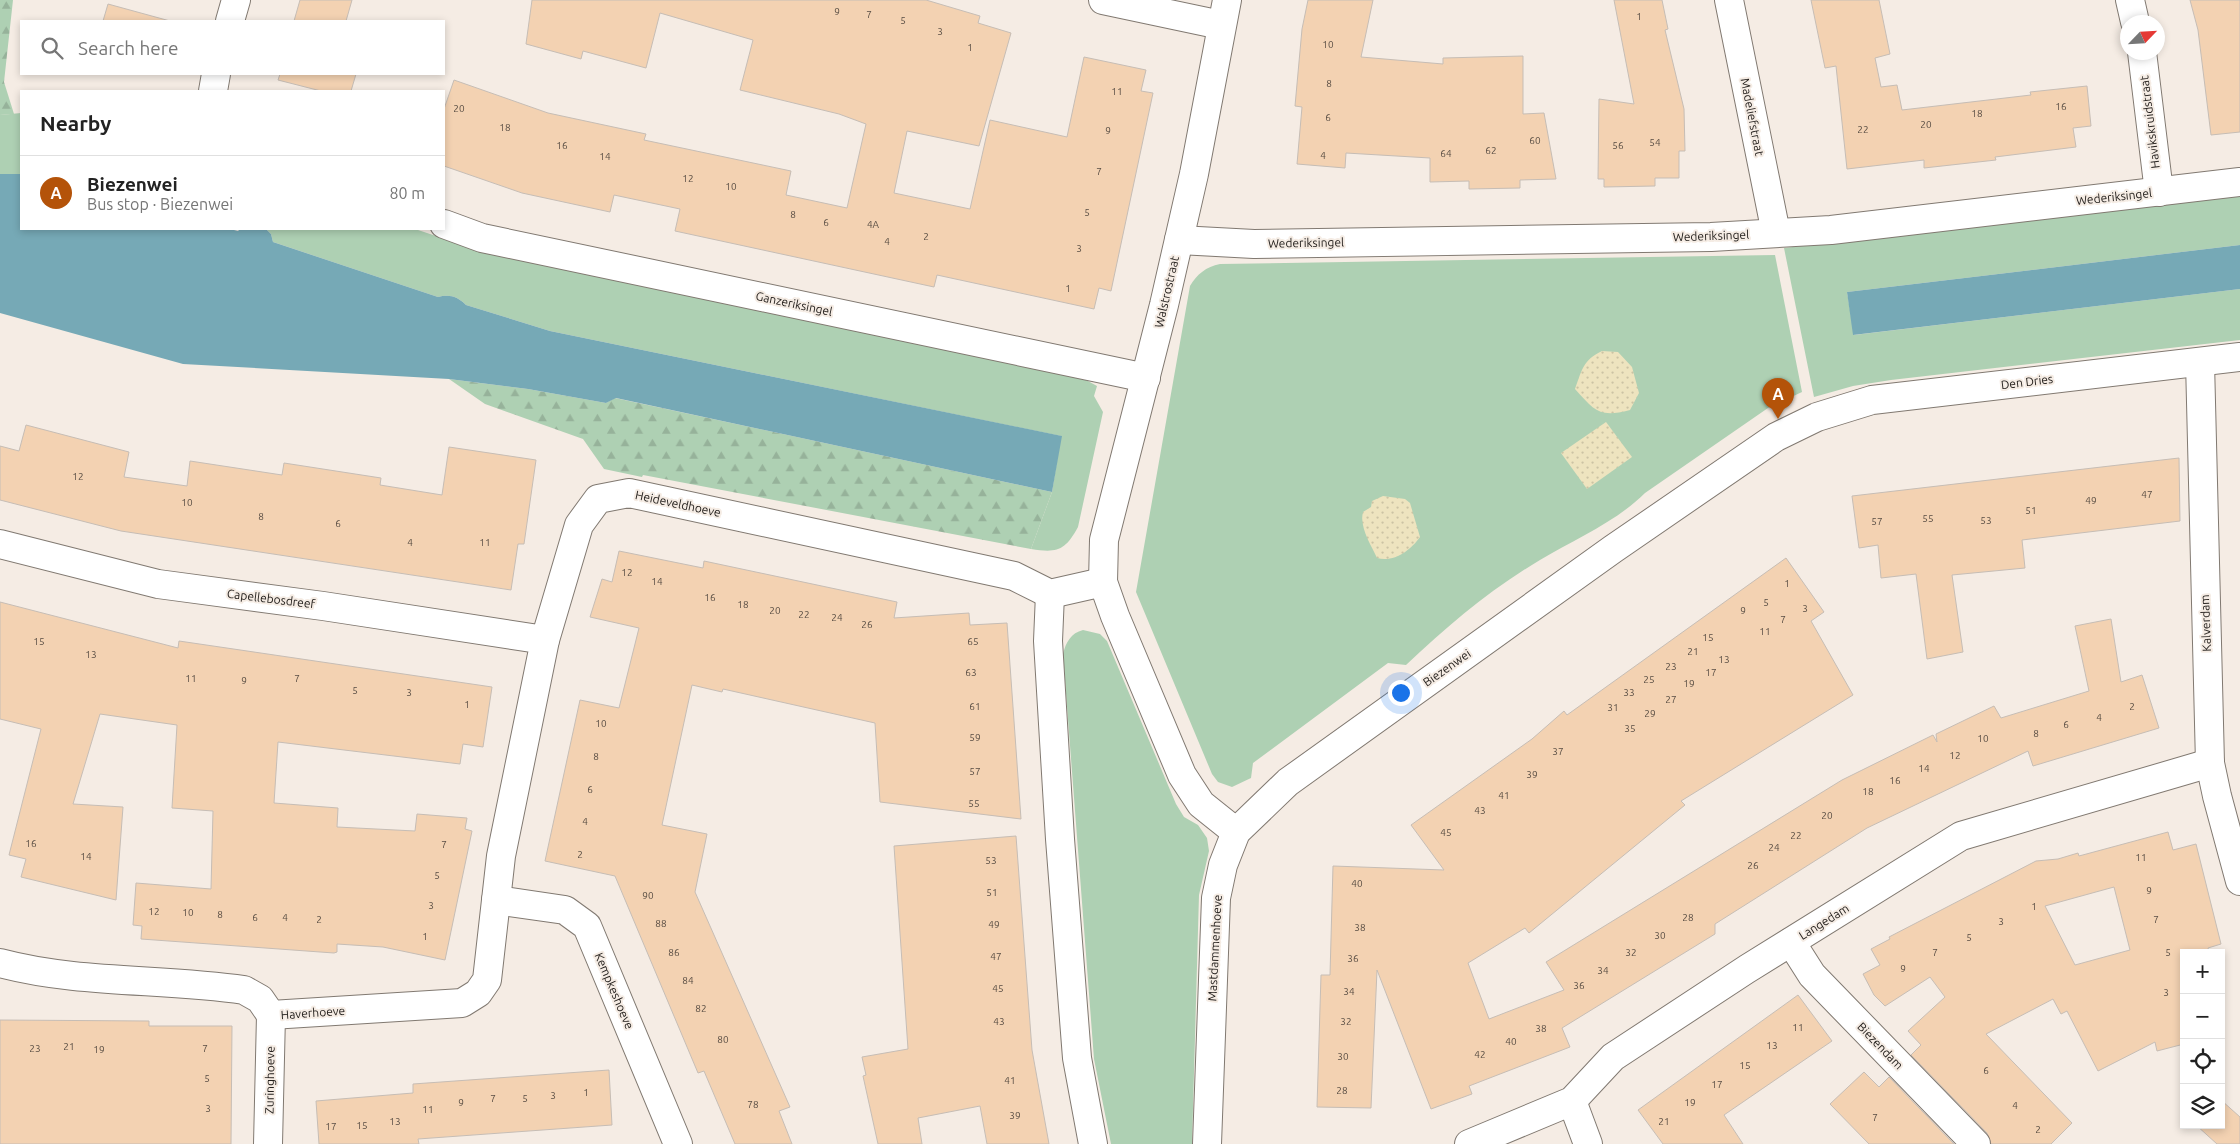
<!DOCTYPE html>
<html lang="en">
<head>
<meta charset="utf-8">
<style>
	body { margin:0; font-family:Ubuntu,sans-serif; background:#f6f6f6; color:#222 }
	.controls { position:absolute; right:15px; bottom:15px; display:grid; overflow:hidden; border-radius:0px; box-shadow:0 2px 8px #0003 }
	.controls button { width:45px; height:45px; display:grid; place-items:center; padding:0; border:0; border-bottom:1px solid #e0e0e0; background:#fff; color:#222; font:25px sans-serif }
	.compass { position:absolute; left:2120px; top:15px; width:45px; height:45px; border-radius:50%; background:#fff; box-shadow:0 2px 8px #0003; rotate:65deg }
	.you { position:absolute; left:1400px; top:692px; width:18px; height:18px; margin:-12px; border:4px solid #fff; border-radius:50%; background:#1a73e8; box-shadow:0 0 0 8px #1a73e833 }
	.badge { display:grid; place-items:center; width:32px; height:32px; border-radius:50%; background:#b45309; color:#fff; font-size:16px; font-weight:700 }
	.pin { position:absolute; translate:-50% -41px; filter:drop-shadow(0 1px 2px #0008) }
	.pin::after { content:''; position:absolute; top:26px; width:18px; height:15px; background:inherit; clip-path:polygon(0 0,100% 0,50% 100%) }
	.list { margin:0; padding:0; list-style:none }
	h2 { display:flex; justify-content:space-between; align-items:center; height:65px; margin:0; padding:0 20px; font-size:21px }
	h2 small { font-size:16px; font-weight:400; color:#767676 }
	.list li { display:grid; grid-template-columns:32px 1fr auto; gap:15px; align-items:center; box-sizing:border-box; height:75px; padding:0 20px; border-top:1px solid #e0e0e0 }
	.list b { display:block; font-size:19px; white-space:nowrap }
	.list p { margin:0; font-size:16px; white-space:nowrap; color:#767676 }
	.list em { font-size:16px; font-style:normal; color:#767676 }
	.icon { flex:none; width:28px; height:28px; fill:none; stroke:currentColor; stroke-width:2; stroke-linecap:round; stroke-linejoin:round }
	.map { position:relative; flex:none; width:2240px; height:1144px; overflow:hidden }
	.search { position:absolute; background:#fff; box-shadow:0 2px 8px #0003; left:20px; top:20px; width:425px; height:55px; display:flex; align-items:center; gap:12px; box-sizing:border-box; padding:0 18px; border-radius:0px; color:#767676; font-size:19px }
	.panel { position:absolute; background:#fff; box-shadow:0 2px 8px #0003; left:20px; top:90px; width:425px; height:140px; border-radius:0px }
	.map>svg:first-child { display:block }
	.green { fill:#aed0b3 }
	.forest { fill:url(#forest-firs) }
	.sand { fill:url(#sand-dots) }
	.water { fill:#76a9b6 }
	.building { fill:#f3d2b2; stroke:#c6bdb5; fill-rule:evenodd }
	.lines { fill:none; stroke-linecap:round; stroke-linejoin:round }
	.minor-casing { stroke:#817971; stroke-width:30 }
	.minor { stroke:#fff; stroke-width:28 }
	.labels { text-anchor:middle; stroke-width:4; stroke-linejoin:round; paint-order:stroke }
	.number-label { font-size:10px; fill:#584d43 }
	.street-label { font-size:12px; fill:#25211e; stroke:#f5ece4 }
</style>
</head>
<body>
<div class="map">
<svg width="2240" height="1144" viewBox="0 0 2240 1144">
	<defs>
		<pattern id="forest-firs" width="22" height="20" patternUnits="userSpaceOnUse" patternTransform="scale(1.25)"><rect width="22" height="20" fill="#aed0b3"/><path d="M5 1l3.5 6h-7zM16 11l3.5 6h-7z" fill="#96b29a"/></pattern>
		<pattern id="sand-dots" width="8" height="8" patternUnits="userSpaceOnUse" patternTransform="scale(1.25)"><rect width="8" height="8" fill="#eee4bf"/><path d="M2 2h.1M6 6h.1" fill="none" stroke="#ccc3a4" stroke-width="1.8" stroke-linecap="round"/></pattern>
	</defs>
	<rect width="100%" height="100%" fill="#f5ece4"/>
	<g class="green">
		<polygon points="21,113 21,174 0,174 0,115"/>
		<polygon points="2240,195 2240,245 1847,292 1854,335 2240,289 2240,340 1891,380 1853,386 1814,397 1784,248"/>
		<path d="M 266,229 L 415,229 L 469,247 L 1086,380 L 1097,386 L 1094,396 L 1103,412 L 1078,527 C 1065,551 1057,553 1031,549 L 1052,492 L 1061,436 L 550,331 L 466,305 C 458,297 450,294 438,297 L 273,242 L 271,234 Z"/>
		<path d="M 1775,255 L 1802,392 L 1768,408 L 1645,493 C 1616,522 1575,539 1540,560 C 1488,591 1449,625 1406,665 L 1388,663 L 1253,763 L 1251,778 L 1232,787 L 1218,782 L 1212,774 L 1136,592 L 1190,286 C 1197,274 1206,267 1220,264 Z"/>
		<path d="M 1083,630 L 1100,634 L 1107,641 L 1176,804 L 1184,817 L 1198,825 L 1207,838 L 1209,851 L 1199,895 L 1192,1144 L 1111,1144 L 1094,1059 L 1063,654 C 1066,642 1071,633 1083,630 Z"/>
	</g>
	<g class="forest">
		<polygon points="0,0 13,0 4,82 14,114 0,115"/>
		<polygon points="449,379 528,389 606,403 615,398 1052,492 1031,549 643,475 642,477 604,469 583,439 485,404"/>
	</g>
	<g class="sand">
		<path d="M 1602,351 L 1618,352 L 1632,367 L 1639,393 L 1630,410 C 1599,418 1595,411 1575,389 C 1582,370 1583,360 1602,351 Z"/>
		<polygon points="1606,422 1632,457 1587,489 1561,453"/>
		<path d="M 1383,496 L 1405,499 L 1410,503 L 1420,537 C 1411,550 1394,563 1377,558 C 1371,545 1359,527 1363,512 L 1371,507 L 1372,501 Z"/>
	</g>
	<g class="water">
		<path d="M 0,174 L 21,174 L 21,229 L 230,229 L 238,231 L 240,229 L 266,229 L 271,234 L 273,242 L 438,297 C 450,294 458,297 466,305 L 550,331 L 1062,436 L 1052,492 L 616,398 L 606,403 L 528,389 L 449,379 L 183,364 L 0,313 Z"/>
		<polygon points="2240,245 2240,289 1853,335 1847,292"/>
	</g>
	<g class="building">
		<polygon points="300,0 352,0 346,21 294,21"/>
		<polygon points="532,0 926,0 980,16 978,23 1011,33 979,146 907,131 894,193 970,209 990,120 1067,137 1084,57 1146,70 1141,91 1153,93 1111,291 1099,288 1094,309 937,275 934,287 675,231 680,209 614,195 610,212 522,193 444,166 444,109 454,80 548,113 646,134 644,140 791,171 786,195 847,208 866,124 839,114 740,90 753,40 660,13 646,68 583,51 581,59 526,44"/>
		<polygon points="1308,0 1373,0 1361,57 1443,64 1443,58 1523,56 1523,114 1544,113 1556,179 1520,180 1520,188 1469,189 1469,181 1430,182 1430,158 1346,153 1345,168 1297,164 1302,107 1295,106 1302,29"/>
		<polygon points="1614,0 1662,0 1668,29 1665,30 1684,109 1685,151 1679,151 1679,178 1655,178 1655,186 1604,187 1604,179 1598,179 1599,99 1634,104"/>
		<polygon points="1811,0 1879,0 1890,54 1875,58 1881,87 1897,85 1902,110 2031,95 2030,92 2087,86 2091,126 2073,128 2076,147 1995,157 1996,160 1924,168 1924,160 1847,169 1836,66 1825,68"/>
		<polygon points="2190,0 2240,0 2240,132 2211,135 2198,30"/>
		<polygon points="108,4 170,21 103,21"/>
		<polygon points="280,74 356,74 351,91 321,91 278,80"/>
		<polygon points="26,425 129,452 124,477 187,486 190,461 282,475 284,463 381,478 380,485 442,495 449,447 536,460 524,544 518,544 511,590 121,531 0,500 0,446 19,451"/>
		<polygon points="2179,458 2180,521 2022,540 2025,568 1952,575 1963,652 1927,659 1916,574 1881,578 1878,545 1859,548 1852,496"/>
		<polygon points="619,551 703,568 704,561 897,602 894,618 969,613 970,625 1007,623 1021,819 880,802 875,723 723,689 722,692 692,685 662,825 707,834 695,892 790,1107 779,1111 792,1144 735,1144 704,1071 698,1073 615,876 545,861 580,700 619,708 639,628 590,617 602,579 612,582"/>
		<polygon points="1786,558 1824,612 1811,621 1853,695 1681,801 1685,805 1529,933 1525,928 1468,963 1489,1019 1564,990 1546,962 1842,780 1933,735 1937,742 1936,734 1994,706 2001,718 2089,691 2075,626 2111,619 2121,682 2142,675 2159,728 2033,766 2028,751 1867,828 1715,924 1715,934 1562,1028 1570,1047 1469,1086 1472,1094 1431,1109 1377,970 1371,1108 1317,1107 1321,975 1330,975 1333,866 1444,870 1411,825 1532,739 1564,711 1567,715"/>
		<polygon points="0,602 178,648 179,641 492,687 483,747 463,744 460,764 278,742 274,803 338,808 337,827 415,831 417,814 467,818 465,829 472,831 445,960 383,947 337,944 337,952 334,953 141,939 142,926 133,925 136,883 211,889 213,811 172,808 177,725 100,714 73,804 123,807 116,900 21,877 26,859 9,855 41,729 0,719"/>
		<path d="M 2168,832 L 2173,850 L 2196,844 L 2221,944 L 2208,948 L 2209,953 L 2184,953 L 2184,1044 L 2157,1051 L 2155,1042 L 2098,1071 L 2067,1011 L 2061,1014 L 2053,999 L 1986,1034 L 2072,1123 L 2051,1144 L 1991,1144 L 1987,1133 L 1911,1055 L 1921,1045 L 1908,1031 L 1945,997 L 1930,977 L 1885,1006 L 1874,995 L 1863,974 L 1880,965 L 1871,949 L 1890,939 L 1889,937 L 2036,861 L 2058,859 L 2078,853 L 2079,856 ZM 2114,887 L 2130,950 L 2075,965 L 2045,906 Z"/>
		<polygon points="1016,836 1032,1050 1049,1144 987,1144 980,1106 918,1118 922,1144 878,1144 863,1076 866,1075 862,1057 908,1049 894,846"/>
		<polygon points="1798,995 1832,1041 1724,1115 1743,1144 1663,1144 1638,1110"/>
		<polygon points="0,1020 149,1021 149,1026 232,1026 231,1144 0,1144"/>
		<polygon points="609,1070 612,1125 418,1139 419,1144 319,1144 316,1101 413,1093 413,1084"/>
		<polygon points="1864,1072 1879,1087 1889,1077 1954,1144 1869,1144 1830,1104"/>
		<polygon points="2221,1100 2240,1117 2240,1144 2217,1144 2196,1125 2221,1125"/>
	</g>
	<g class="lines">
		<defs>
			<g id="minor">
				<polyline points="1103,0 1221,25"/>
				<polyline points="1227,0 1194,174 1164,305 1104,540 1103,582 1115,616 1182,775 1201,804 1236,832"/>
				<polyline points="1729,0 1776,233"/>
				<polyline points="2130,0 2135,22"/>
				<polyline points="230,21 236,0"/>
				<polyline points="2142,52 2159,192"/>
				<polyline points="213,91 216,74"/>
				<polyline points="444,224 482,238 1146,378"/>
				<polyline points="1179,240 1254,244 1711,237 1831,230 2240,182"/>
				<polyline points="2200,362 2210,763 2217,796 2240,881"/>
				<polyline points="0,544 158,584 323,606 545,640"/>
				<polyline points="1050,594 1048,641 1060,839 1077,1058 1093,1144"/>
				<polyline points="496,900 565,910 587,926 678,1144"/>
				<polyline points="1791,942 1812,975 1976,1144"/>
				<path d="M 0,963 C 79,984 163,978 244,990 L 260,999 L 271,1015 L 462,1003 L 478,993 L 487,980 L 501,856 L 545,640 L 579,525 L 598,499 L 629,493 L 1014,576 L 1050,594 L 1103,582"/>
				<polyline points="1572,1101 1588,1144"/>
				<polyline points="268,1144 271,1015"/>
				<polyline points="1207,1144 1216,898 1223,865 1236,832 1288,782 1613,549 1776,437 1817,417 1872,400 2240,357"/>
				<polyline points="1469,1144 1572,1101 1613,1057 1747,969 1961,836 2210,763"/>
			</g>
		</defs>
		<use href="#minor" class="minor-casing"/>
		<use href="#minor" class="minor"/>
	</g>
	<g class="labels">
		<g class="number-label">
			<text x="837" y="15">9</text>
			<text x="869" y="18">7</text>
			<text x="1639" y="20">1</text>
			<text x="903" y="24">5</text>
			<text x="940" y="35">3</text>
			<text x="1328" y="48">10</text>
			<text x="970" y="51">1</text>
			<text x="1329" y="87">8</text>
			<text x="1117" y="95">11</text>
			<text x="2061" y="110">16</text>
			<text x="459" y="112">20</text>
			<text x="1977" y="117">18</text>
			<text x="1328" y="121">6</text>
			<text x="1926" y="128">20</text>
			<text x="505" y="131">18</text>
			<text x="1863" y="133">22</text>
			<text x="1108" y="134">9</text>
			<text x="1535" y="144">60</text>
			<text x="1655" y="146">54</text>
			<text x="562" y="149">16</text>
			<text x="1618" y="149">56</text>
			<text x="1491" y="154">62</text>
			<text x="1446" y="157">64</text>
			<text x="1323" y="159">4</text>
			<text x="605" y="160">14</text>
			<text x="1099" y="175">7</text>
			<text x="688" y="182">12</text>
			<text x="731" y="190">10</text>
			<text x="1087" y="216">5</text>
			<text x="793" y="218">8</text>
			<text x="826" y="226">6</text>
			<text x="873" y="228">4A</text>
			<text x="926" y="240">2</text>
			<text x="887" y="245">4</text>
			<text x="1079" y="252">3</text>
			<text x="1068" y="292">1</text>
			<text x="78" y="480">12</text>
			<text x="2147" y="498">47</text>
			<text x="2091" y="504">49</text>
			<text x="187" y="506">10</text>
			<text x="2031" y="514">51</text>
			<text x="261" y="520">8</text>
			<text x="1928" y="522">55</text>
			<text x="1986" y="524">53</text>
			<text x="1877" y="525">57</text>
			<text x="338" y="527">6</text>
			<text x="410" y="546">4</text>
			<text x="485" y="546">11</text>
			<text x="627" y="576">12</text>
			<text x="657" y="585">14</text>
			<text x="1787" y="587">1</text>
			<text x="710" y="601">16</text>
			<text x="1766" y="606">5</text>
			<text x="743" y="608">18</text>
			<text x="1805" y="612">3</text>
			<text x="775" y="614">20</text>
			<text x="1743" y="614">9</text>
			<text x="804" y="618">22</text>
			<text x="837" y="621">24</text>
			<text x="1783" y="623">7</text>
			<text x="867" y="628">26</text>
			<text x="1765" y="635">11</text>
			<text x="1708" y="641">15</text>
			<text x="39" y="645">15</text>
			<text x="973" y="645">65</text>
			<text x="1693" y="655">21</text>
			<text x="91" y="658">13</text>
			<text x="1724" y="663">13</text>
			<text x="1671" y="670">23</text>
			<text x="971" y="676">63</text>
			<text x="1711" y="676">17</text>
			<text x="191" y="682">11</text>
			<text x="297" y="682">7</text>
			<text x="1649" y="683">25</text>
			<text x="244" y="684">9</text>
			<text x="1689" y="687">19</text>
			<text x="355" y="694">5</text>
			<text x="409" y="696">3</text>
			<text x="1629" y="696">33</text>
			<text x="1671" y="703">27</text>
			<text x="467" y="708">1</text>
			<text x="975" y="710">61</text>
			<text x="2132" y="710">2</text>
			<text x="1613" y="711">31</text>
			<text x="1650" y="717">29</text>
			<text x="2099" y="721">4</text>
			<text x="601" y="727">10</text>
			<text x="2066" y="728">6</text>
			<text x="1630" y="732">35</text>
			<text x="2036" y="737">8</text>
			<text x="975" y="741">59</text>
			<text x="1983" y="742">10</text>
			<text x="1558" y="755">37</text>
			<text x="1955" y="759">12</text>
			<text x="596" y="760">8</text>
			<text x="1924" y="772">14</text>
			<text x="975" y="775">57</text>
			<text x="1532" y="778">39</text>
			<text x="1895" y="784">16</text>
			<text x="590" y="793">6</text>
			<text x="1868" y="795">18</text>
			<text x="1504" y="799">41</text>
			<text x="974" y="807">55</text>
			<text x="1480" y="814">43</text>
			<text x="1827" y="819">20</text>
			<text x="585" y="825">4</text>
			<text x="1446" y="836">45</text>
			<text x="1796" y="839">22</text>
			<text x="31" y="847">16</text>
			<text x="444" y="848">7</text>
			<text x="1774" y="851">24</text>
			<text x="580" y="858">2</text>
			<text x="86" y="860">14</text>
			<text x="2141" y="861">11</text>
			<text x="991" y="864">53</text>
			<text x="1753" y="869">26</text>
			<text x="437" y="879">5</text>
			<text x="1357" y="887">40</text>
			<text x="2149" y="894">9</text>
			<text x="992" y="896">51</text>
			<text x="648" y="899">90</text>
			<text x="431" y="909">3</text>
			<text x="2034" y="910">1</text>
			<text x="154" y="915">12</text>
			<text x="188" y="916">10</text>
			<text x="220" y="918">8</text>
			<text x="255" y="921">6</text>
			<text x="285" y="921">4</text>
			<text x="1688" y="921">28</text>
			<text x="319" y="923">2</text>
			<text x="2156" y="923">7</text>
			<text x="2001" y="925">3</text>
			<text x="661" y="927">88</text>
			<text x="994" y="928">49</text>
			<text x="1360" y="931">38</text>
			<text x="1660" y="939">30</text>
			<text x="425" y="940">1</text>
			<text x="1969" y="941">5</text>
			<text x="674" y="956">86</text>
			<text x="1631" y="956">32</text>
			<text x="1935" y="956">7</text>
			<text x="2168" y="956">5</text>
			<text x="996" y="960">47</text>
			<text x="1353" y="962">36</text>
			<text x="1903" y="972">9</text>
			<text x="1603" y="974">34</text>
			<text x="688" y="984">84</text>
			<text x="1579" y="989">36</text>
			<text x="998" y="992">45</text>
			<text x="1349" y="995">34</text>
			<text x="2166" y="996">3</text>
			<text x="701" y="1012">82</text>
			<text x="999" y="1025">43</text>
			<text x="1346" y="1025">32</text>
			<text x="1798" y="1031">11</text>
			<text x="1541" y="1032">38</text>
			<text x="723" y="1043">80</text>
			<text x="1511" y="1045">40</text>
			<text x="1772" y="1049">13</text>
			<text x="69" y="1050">21</text>
			<text x="35" y="1052">23</text>
			<text x="205" y="1052">7</text>
			<text x="99" y="1053">19</text>
			<text x="1480" y="1058">42</text>
			<text x="1343" y="1060">30</text>
			<text x="1745" y="1069">15</text>
			<text x="1986" y="1074">6</text>
			<text x="207" y="1082">5</text>
			<text x="1010" y="1084">41</text>
			<text x="1717" y="1088">17</text>
			<text x="1342" y="1094">28</text>
			<text x="586" y="1096">1</text>
			<text x="553" y="1099">3</text>
			<text x="493" y="1102">7</text>
			<text x="525" y="1102">5</text>
			<text x="461" y="1106">9</text>
			<text x="1690" y="1106">19</text>
			<text x="753" y="1108">78</text>
			<text x="2015" y="1109">4</text>
			<text x="208" y="1112">3</text>
			<text x="428" y="1113">11</text>
			<text x="1015" y="1119">39</text>
			<text x="1875" y="1121">7</text>
			<text x="395" y="1125">13</text>
			<text x="1664" y="1125">21</text>
			<text x="362" y="1129">15</text>
			<text x="331" y="1130">17</text>
			<text x="2038" y="1133">2</text>
		</g>
		<g class="street-label">
			<text transform="translate(1752 117) rotate(79)" y="4">Madeliefstraat</text>
			<text transform="translate(2150 122) rotate(-97)" y="4">Havikskruidstraat</text>
			<text transform="translate(2114 197) rotate(-6)" y="4">Wederiksingel</text>
			<text transform="translate(1711 236) rotate(-2)" y="4">Wederiksingel</text>
			<text transform="translate(1306 243) rotate(-1)" y="4">Wederiksingel</text>
			<text transform="translate(1167 292) rotate(-77)" y="4">Walstrostraat</text>
			<text transform="translate(794 304) rotate(12)" y="4">Ganzeriksingel</text>
			<text transform="translate(2027 382) rotate(-7)" y="4">Den Dries</text>
			<text transform="translate(678 504) rotate(12)" y="4">Heideveldhoeve</text>
			<text transform="translate(271 599) rotate(7)" y="4">Capellebosdreef</text>
			<text transform="translate(2206 623) rotate(-92)" y="4">Kalverdam</text>
			<text transform="translate(1447 668) rotate(-35)" y="4">Biezenwei</text>
			<text transform="translate(1824 922) rotate(-32)" y="4">Langedam</text>
			<text transform="translate(1215 948) rotate(-87)" y="4">Mastdammenhoeve</text>
			<text transform="translate(614 991) rotate(67)" y="4">Kempkeshoeve</text>
			<text transform="translate(313 1013) rotate(-4)" y="4">Haverhoeve</text>
			<text transform="translate(1880 1046) rotate(46)" y="4">Biezendam</text>
			<text transform="translate(270 1080) rotate(-89)" y="4">Zuringhoeve</text>
		</g>
	</g>
</svg>
<div class="controls">
<button>+</button>
<button>−</button>
<button><svg class="icon" aria-label="locate" viewBox="0 0 24 24"><circle cx="12" cy="12" r="6"/><path d="M12 2v4M12 18v4M2 12h4M18 12h4"/></svg></button>
<button><svg class="icon" aria-label="layers" viewBox="0 0 24 24"><path d="M12 4l9 5-9 5-9-5zM3 14l9 5 9-5"/></svg></button>
</div>
<svg class="compass" viewBox="-18 -18 36 36"><path d="M0-13l5 13h-10z" fill="#e53935"/><path d="M0 13l5-13h-10z" fill="#767676"/></svg>
<div class="you"></div>
<div class="pin badge" style="left:1778px;top:419px">A</div>
<div class="search"><svg class="icon" aria-label="search" viewBox="0 0 24 24"><circle cx="10" cy="10" r="6"/><path d="M15 15l6 6"/></svg>Search here</div>
<section class="panel">
<h2>Nearby<small></small></h2>
<ul class="list">
<li><span class="badge">A</span><div><b>Biezenwei</b><p>Bus stop · Biezenwei</p></div><em>80 m</em></li>
</ul>
</section>
</div>
</body>
</html>
